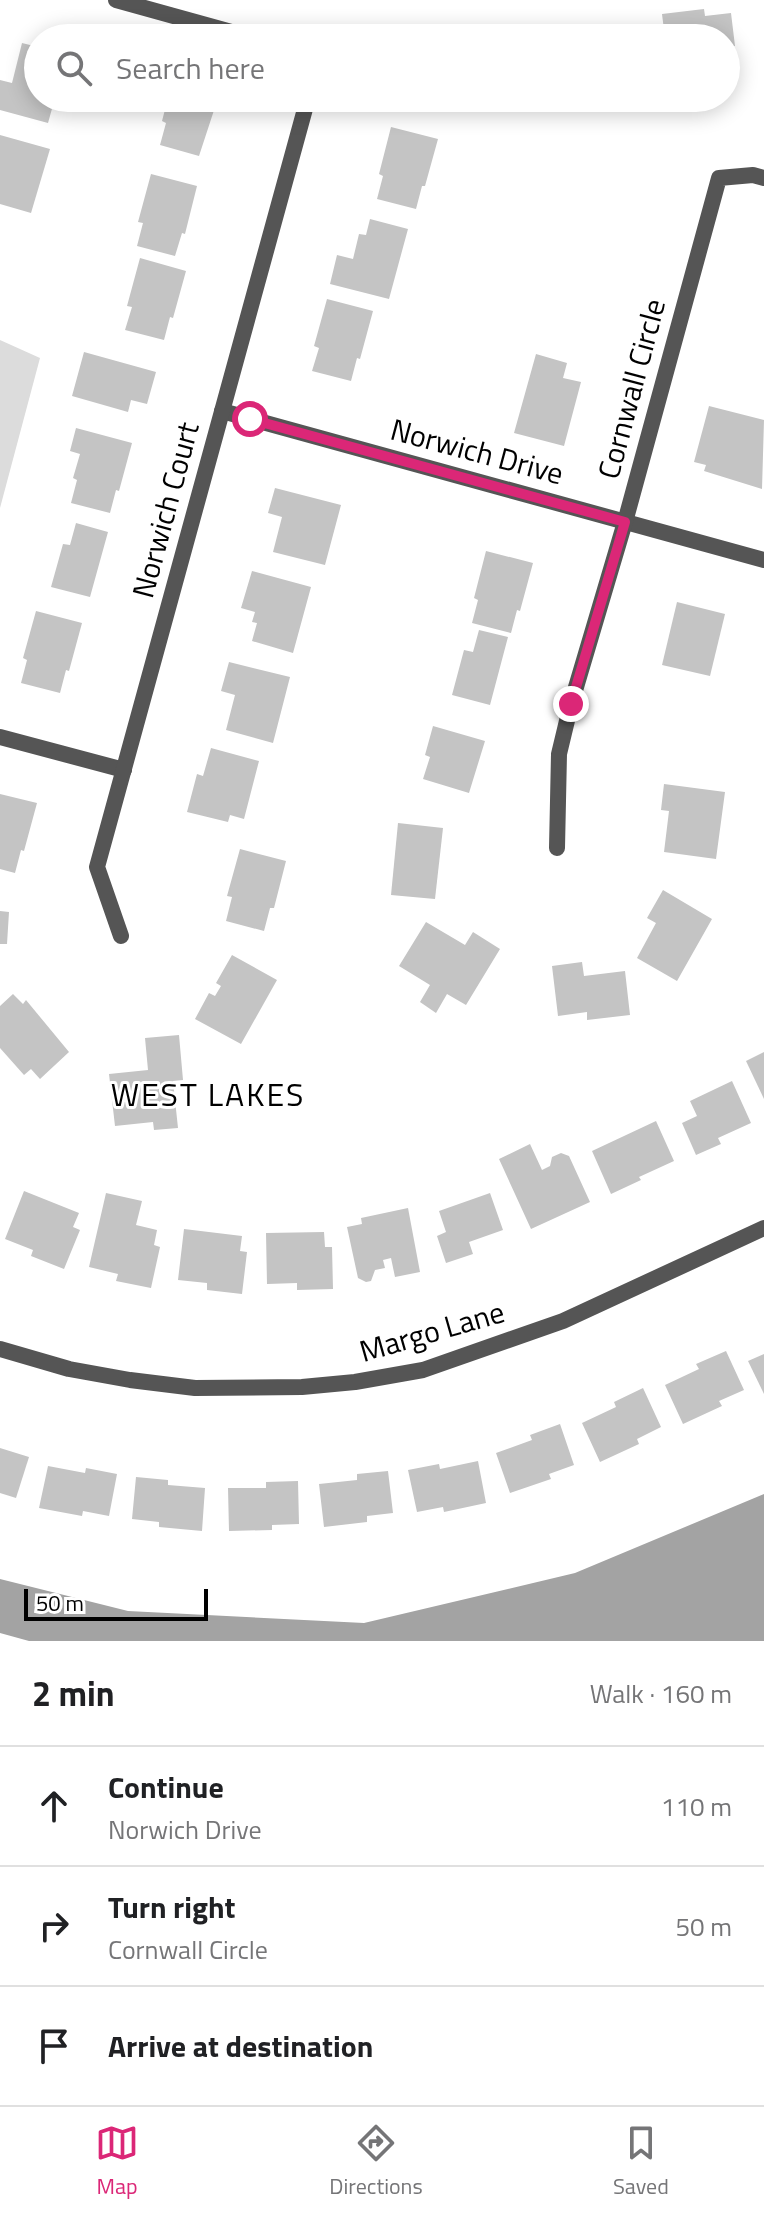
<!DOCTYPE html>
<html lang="en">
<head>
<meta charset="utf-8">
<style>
	body { margin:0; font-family:"Titillium Web",sans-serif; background:#f6f6f6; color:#202124 }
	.scale { position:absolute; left:24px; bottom:20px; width:184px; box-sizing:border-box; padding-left:8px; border:4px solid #000; border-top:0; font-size:22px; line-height:28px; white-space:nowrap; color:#000; -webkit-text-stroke:6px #fff; paint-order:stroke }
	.stop { position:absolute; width:24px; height:24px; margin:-18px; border:6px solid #db2777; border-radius:50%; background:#fff }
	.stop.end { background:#db2777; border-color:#fff; box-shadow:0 2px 8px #0008 }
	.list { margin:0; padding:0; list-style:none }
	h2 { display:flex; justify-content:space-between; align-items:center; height:104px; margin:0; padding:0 32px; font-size:34px }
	h2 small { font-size:26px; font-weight:400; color:#757577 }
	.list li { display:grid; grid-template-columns:52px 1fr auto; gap:24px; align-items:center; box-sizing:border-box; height:120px; padding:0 32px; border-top:2px solid #e0e0e0 }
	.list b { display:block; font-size:30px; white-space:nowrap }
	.list p { margin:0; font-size:26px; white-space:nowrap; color:#757577 }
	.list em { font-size:26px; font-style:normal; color:#757577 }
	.icon { flex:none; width:44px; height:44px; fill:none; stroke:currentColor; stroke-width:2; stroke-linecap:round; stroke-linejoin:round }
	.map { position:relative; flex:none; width:764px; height:1641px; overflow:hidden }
	.search { position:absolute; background:#fff; box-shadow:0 4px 20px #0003; left:24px; right:24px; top:24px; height:88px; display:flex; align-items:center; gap:20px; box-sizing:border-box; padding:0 28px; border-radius:44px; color:#757577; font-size:30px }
	.sheet { height:464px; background:#fff }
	nav { display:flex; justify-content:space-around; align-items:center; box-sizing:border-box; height:112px; border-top:2px solid #e0e0e0; background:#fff; font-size:22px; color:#757577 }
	nav a { display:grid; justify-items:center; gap:4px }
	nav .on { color:#db2777 }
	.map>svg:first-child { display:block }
	.green { fill:#dcdcdc }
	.water { fill:#a3a3a3 }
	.building { fill:#c4c4c4 }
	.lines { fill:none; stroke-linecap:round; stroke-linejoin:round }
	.minor { stroke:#555; stroke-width:16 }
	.route { stroke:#db2777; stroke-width:10 }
	.labels { text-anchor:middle; stroke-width:6; stroke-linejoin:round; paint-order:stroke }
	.street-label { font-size:30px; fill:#000; stroke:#fff }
	.neighbourhood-label { font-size:32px; letter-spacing:2px; fill:#000; stroke:#fff }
</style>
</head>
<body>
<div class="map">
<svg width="764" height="1641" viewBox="0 0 764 1641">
	<rect width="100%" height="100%" fill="#fff"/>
	<polygon class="green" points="0,340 40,358 0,508"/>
	<polygon class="water" points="764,1494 764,1641 29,1641 0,1633 0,1579 128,1611 364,1623 575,1573"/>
	<g class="building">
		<polygon points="704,9 705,16 731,13 735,46 726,47 726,38 665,38 662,14"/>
		<polygon points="426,24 474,37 473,38 422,38"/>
		<polygon points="22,43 38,47 38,98 55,98 48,123 0,110 0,80 12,83"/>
		<polygon points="168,98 218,98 199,156 160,145 166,123 162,121"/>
		<polygon points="391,127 438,139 425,186 422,186 416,209 377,199 383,176 379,174"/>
		<polygon points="0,135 50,149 31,213 0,204"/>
		<polygon points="151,174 197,186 185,234 182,233 175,256 137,246 143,223 138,222"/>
		<polygon points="370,219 408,229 389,299 330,284 337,255 353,259 359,234 366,235"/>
		<polygon points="140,258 186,271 173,318 170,317 164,340 125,330 132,307 127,306"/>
		<polygon points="327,299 373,311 360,359 357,358 351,381 312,371 319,348 314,346"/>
		<polygon points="84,352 156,372 147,404 131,400 128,412 72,396"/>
		<polygon points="536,354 567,363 563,378 581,382 564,446 514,433"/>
		<polygon points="709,406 764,420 762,489 704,471 706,465 694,462"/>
		<polygon points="76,428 132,443 119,491 116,490 110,513 71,503 77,480 73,478 80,454 70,451"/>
		<polygon points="275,488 341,505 325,565 273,552 282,517 268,513"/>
		<polygon points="76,523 108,532 90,597 51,587 63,544 70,545"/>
		<polygon points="486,551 533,563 520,611 517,610 511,633 472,623 478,600 474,598"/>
		<polygon points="252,571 311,587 293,653 252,641 257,623 252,622 255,612 241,608"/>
		<polygon points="677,602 725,614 710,676 662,665"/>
		<polygon points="36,611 82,623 69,671 66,670 60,693 21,683 27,660 23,658"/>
		<polygon points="479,630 508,637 490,705 452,695 464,650 473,652"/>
		<polygon points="229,662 290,677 273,743 226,730 235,695 221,691"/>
		<polygon points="433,726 485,741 469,793 423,779 430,757 425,755"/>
		<polygon points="211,748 259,761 244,819 230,815 228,822 187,812 197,774 203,776"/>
		<polygon points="664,784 725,792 716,859 664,852 669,811 661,810"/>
		<polygon points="0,794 37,803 24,851 21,850 15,873 0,869"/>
		<polygon points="398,823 443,828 435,899 391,895"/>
		<polygon points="240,849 286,861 274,908 270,908 264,931 226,921 232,897 227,896"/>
		<polygon points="663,890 712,919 677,981 637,958 656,923 647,918"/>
		<polygon points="0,911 9,912 7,944 0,944"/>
		<polygon points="426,922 465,945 473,932 500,949 466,1005 447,994 436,1013 420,1002 430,985 399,966"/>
		<polygon points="232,955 277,980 241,1044 195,1019 209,993 215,996 221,986 216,983"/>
		<polygon points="582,962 584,976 625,971 630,1015 587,1020 587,1012 558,1016 552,966"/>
		<polygon points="13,994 23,1004 26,1000 69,1052 40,1079 31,1069 24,1075 0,1048 0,1006"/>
		<polygon points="179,1035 183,1080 173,1081 178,1128 154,1130 153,1122 115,1126 109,1074 148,1070 145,1038"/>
		<polygon points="764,1052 764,1099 746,1061"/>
		<polygon points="732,1081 751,1123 718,1138 721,1144 696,1155 682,1123 697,1116 690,1101"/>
		<polygon points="656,1121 674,1161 639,1177 641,1180 611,1194 592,1151"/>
		<polygon points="530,1144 542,1170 550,1166 552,1157 561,1153 569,1156 590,1202 531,1229 499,1159"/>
		<polygon points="24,1191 79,1213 73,1227 80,1230 64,1269 31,1256 33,1250 5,1239"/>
		<polygon points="106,1193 142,1201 136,1225 157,1230 154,1245 160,1247 151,1288 116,1281 118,1274 89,1267"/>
		<polygon points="490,1193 503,1230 469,1242 473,1254 446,1263 437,1236 446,1232 439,1211"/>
		<polygon points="408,1208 420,1272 395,1277 391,1258 383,1260 385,1268 375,1270 371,1281 366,1282 358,1278 347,1227 362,1224 361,1218"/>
		<polygon points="184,1229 242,1236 240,1251 247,1252 242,1294 207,1290 207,1283 178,1280"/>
		<polygon points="324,1232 325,1247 332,1247 333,1289 297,1290 297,1283 267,1284 266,1233"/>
		<polygon points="726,1351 744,1390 719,1401 722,1406 683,1424 665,1385 699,1369 696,1364"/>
		<polygon points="764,1354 764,1394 748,1361"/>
		<polygon points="643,1388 661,1427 637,1439 639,1444 600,1462 582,1423 616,1407 614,1402"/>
		<polygon points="560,1424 574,1465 549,1474 551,1479 510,1493 496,1453 532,1440 530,1435"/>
		<polygon points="0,1448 29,1457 16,1498 0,1493"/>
		<polygon points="478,1461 486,1503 444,1512 443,1507 417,1512 408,1470 439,1464 440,1469"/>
		<polygon points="48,1466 85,1473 86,1468 117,1474 109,1516 83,1511 82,1516 39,1508"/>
		<polygon points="388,1471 393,1513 367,1516 367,1522 324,1527 319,1484 357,1480 357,1474"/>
		<polygon points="136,1477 168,1480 168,1485 205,1488 202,1531 159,1527 159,1522 132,1519"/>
		<polygon points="298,1481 299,1524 272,1525 272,1530 229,1531 228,1488 266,1488 266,1482"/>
	</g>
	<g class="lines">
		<g class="minor">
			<polyline points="116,0 253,38"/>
			<polyline points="222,411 764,560"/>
			<polyline points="0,737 124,770"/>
			<polyline points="557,848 559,754 571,704 625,522 719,178 753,175 764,178"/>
			<polyline points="121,936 97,867 308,98"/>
			<polyline points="0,1349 69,1369 130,1380 195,1388 302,1387 355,1382 423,1370 563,1321 764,1228"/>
		</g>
	</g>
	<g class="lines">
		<polyline class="route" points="250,419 625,522 571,704"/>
	</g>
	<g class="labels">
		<g class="street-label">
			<text transform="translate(632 389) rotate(-75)" y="10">Cornwall Circle</text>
			<text transform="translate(477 452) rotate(15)" y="10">Norwich Drive</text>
			<text transform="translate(166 510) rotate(-75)" y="10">Norwich Court</text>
			<text transform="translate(432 1332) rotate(-16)" y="10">Margo Lane</text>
		</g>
		<g class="neighbourhood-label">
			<text x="208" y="1106">WEST LAKES</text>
		</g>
	</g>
</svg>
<div class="scale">50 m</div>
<div class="stop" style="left:250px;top:419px"></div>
<div class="stop end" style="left:571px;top:704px"></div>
<div class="search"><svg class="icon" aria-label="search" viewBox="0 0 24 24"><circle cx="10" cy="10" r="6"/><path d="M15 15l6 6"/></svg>Search here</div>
</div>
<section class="sheet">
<h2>2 min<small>Walk · 160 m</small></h2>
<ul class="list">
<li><svg class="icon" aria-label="ahead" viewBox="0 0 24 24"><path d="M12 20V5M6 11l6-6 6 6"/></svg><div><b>Continue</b><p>Norwich Drive</p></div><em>110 m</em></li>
<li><svg class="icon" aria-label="right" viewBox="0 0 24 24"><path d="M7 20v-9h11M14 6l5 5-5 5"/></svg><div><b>Turn right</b><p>Cornwall Circle</p></div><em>50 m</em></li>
<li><svg class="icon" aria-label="arrive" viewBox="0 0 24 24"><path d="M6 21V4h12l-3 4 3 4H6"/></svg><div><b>Arrive at destination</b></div></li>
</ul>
</section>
<nav>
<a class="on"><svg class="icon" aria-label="map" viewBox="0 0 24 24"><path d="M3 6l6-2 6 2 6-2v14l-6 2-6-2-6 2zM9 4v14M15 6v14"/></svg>Map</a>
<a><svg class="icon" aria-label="directions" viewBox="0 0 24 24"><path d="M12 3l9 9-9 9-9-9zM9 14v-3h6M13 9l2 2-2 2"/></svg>Directions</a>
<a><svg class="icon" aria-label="saved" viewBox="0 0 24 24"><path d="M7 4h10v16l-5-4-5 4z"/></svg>Saved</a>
</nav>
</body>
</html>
